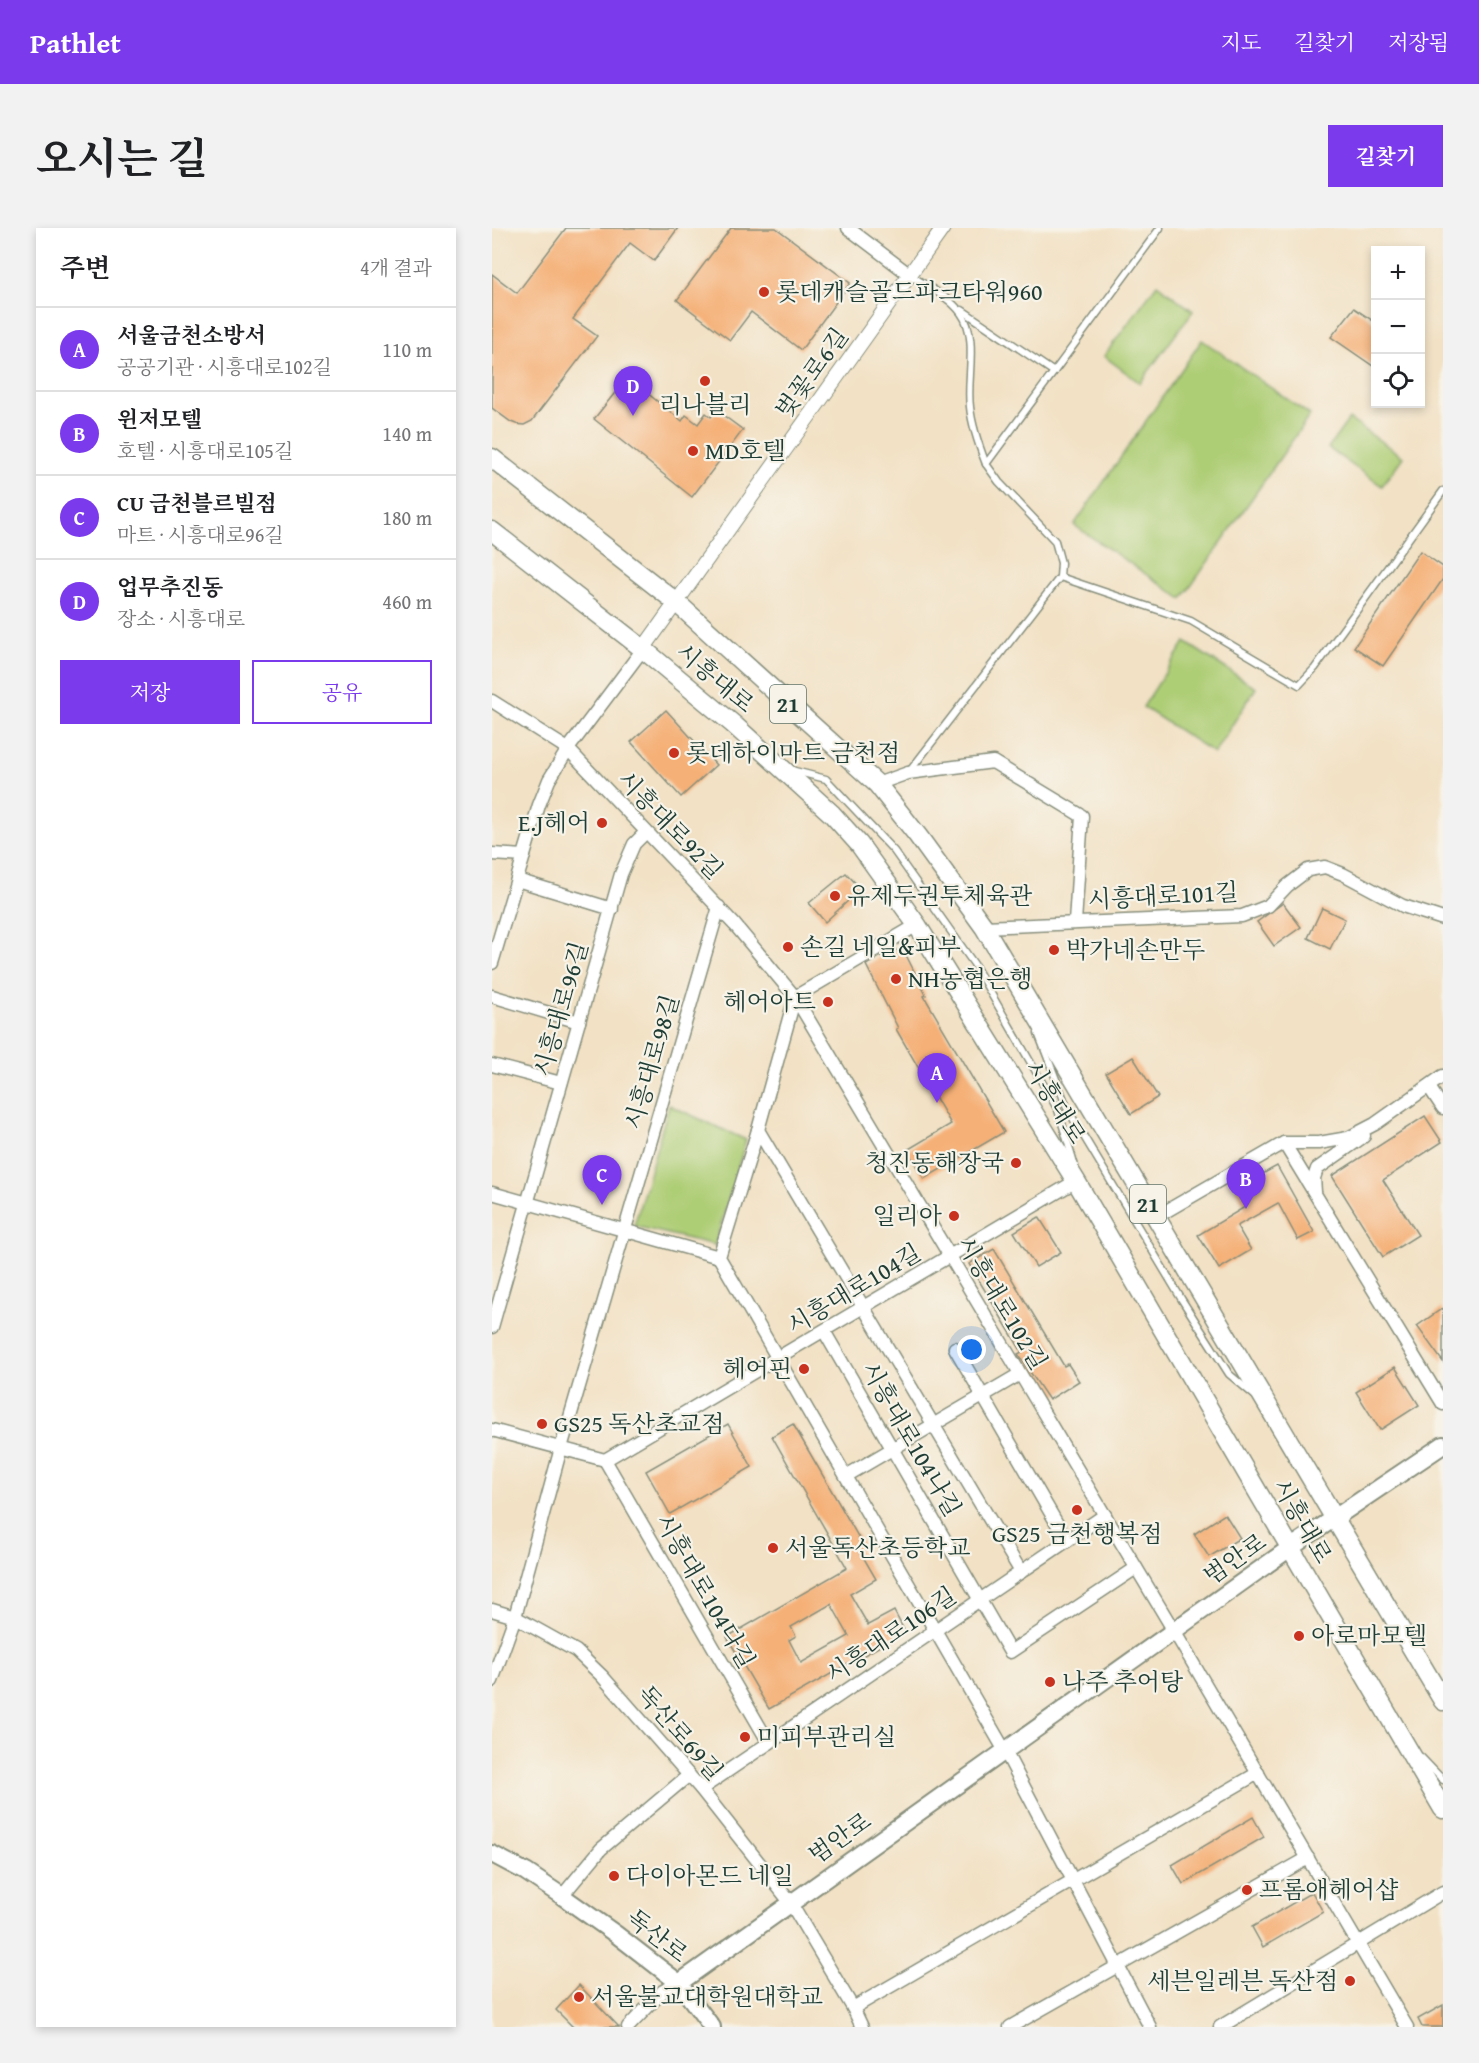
<!DOCTYPE html>
<html lang="ko">
<head>
<meta charset="utf-8">
<style>
	body { margin:0; font-family:"Gentium Book Plus","Noto Serif KR",serif; background:#f2f2f2; color:#202124 }
	.controls { position:absolute; right:18px; top:18px; display:grid; overflow:hidden; border-radius:0px; box-shadow:0 3px 9px #0003 }
	.controls button { width:54px; height:54px; display:grid; place-items:center; padding:0; border:0; border-bottom:2px solid #e0e0e0; background:#fff; color:#202124; font:30px sans-serif }
	.you { position:absolute; left:480px; top:1122px; width:21px; height:21px; margin:-15px; border:4px solid #fff; border-radius:50%; background:#1a73e8; box-shadow:0 0 0 9px #1a73e833 }
	.badge { display:grid; place-items:center; width:39px; height:39px; border-radius:50%; background:#7c3aed; color:#fff; font-size:20px; font-weight:700 }
	.pin { position:absolute; translate:-50% -50px; filter:drop-shadow(0 2px 3px #0008) }
	.pin::after { content:''; position:absolute; top:32px; width:21px; height:18px; background:inherit; clip-path:polygon(0 0,100% 0,50% 100%) }
	.list { margin:0; padding:0; list-style:none }
	h2 { display:flex; justify-content:space-between; align-items:center; height:78px; margin:0; padding:0 24px; font-size:26px }
	h2 small { font-size:20px; font-weight:400; color:#757577 }
	.list li { display:grid; grid-template-columns:39px 1fr auto; gap:18px; align-items:center; box-sizing:border-box; height:84px; padding:0 24px; border-top:2px solid #e0e0e0 }
	.list b { display:block; font-size:22px; white-space:nowrap }
	.list p { margin:0; font-size:20px; white-space:nowrap; color:#757577 }
	.list em { font-size:20px; font-style:normal; color:#757577 }
	.actions { display:flex; gap:12px; padding:18px 24px }
	.actions a { flex:1; padding:14px 0; border:2px solid #7c3aed; border-radius:0px; text-align:center; font-size:21px; color:#7c3aed }
	.actions .main { background:#7c3aed; color:#fff }
	.icon { flex:none; width:33px; height:33px; fill:none; stroke:currentColor; stroke-width:2; stroke-linecap:round; stroke-linejoin:round }
	.map { position:relative; flex:none; width:951px; height:1799px; overflow:hidden; border-radius:0px }
	header { display:flex; align-items:center; gap:36px; box-sizing:border-box; height:84px; padding:0 30px; background:#7c3aed; color:#fff }
	header strong { font-size:28px }
	nav { display:flex; gap:33px; margin-inline-start:auto; font-size:21px }
	.intro { display:flex; align-items:center; justify-content:space-between; box-sizing:border-box; height:144px; padding:0 36px }
	h1 { margin:0; font-size:42px }
	.button { padding:15px 27px; border-radius:0px; background:#7c3aed; color:#fff; font-size:21px; font-weight:700 }
	main { display:flex; gap:36px; padding:0 36px }
	aside { flex:1; background:#fff; border-radius:0px; box-shadow:0 3px 9px #0003 }
	.map>svg:first-child { display:block }
	.green { fill:#aece76; stroke:#668655; stroke-width:1.5 }
	.building { fill:#f5b077; fill-rule:evenodd }
	.lines { fill:none; stroke-linecap:round; stroke-linejoin:round }
	.service-casing { stroke:#888f7c; stroke-width:9 }
	.minor-casing { stroke:#888f7c; stroke-width:15 }
	.tertiary-casing { stroke:#888f7c; stroke-width:16 }
	.secondary-casing { stroke:#888f7c; stroke-width:20 }
	.primary-casing { stroke:#888f7c; stroke-width:21 }
	.service { stroke:#fff; stroke-width:6 }
	.minor { stroke:#fff; stroke-width:12 }
	.tertiary { stroke:#fff; stroke-width:14 }
	.secondary { stroke:#fff; stroke-width:16 }
	.primary { stroke:#fff; stroke-width:18 }
	.poi-dot { fill:#c8321e; stroke:#f7f3e8; stroke-width:2 }
	.labels { text-anchor:middle; stroke-width:4.5; stroke-linejoin:round; paint-order:stroke }
	.shield { fill:#f7f3e8; stroke:#60746a; stroke-width:1.5 }
	.shield-label { font-size:22px; font-weight:bold; fill:#1f3d34 }
	.poi-label { font-size:24px; fill:#1f3d34; stroke:#f7f3e8; text-anchor:start }
	.street-label { font-size:24px; fill:#1f3d34; stroke:#f7f3e8 }
</style>
</head>
<body>
<header>
<strong>Pathlet</strong>
<nav><a>지도</a><a>길찾기</a><a>저장됨</a></nav>
</header>
<div class="intro"><h1>오시는 길</h1><a class="button">길찾기</a></div>
<main>
<aside>
<h2>주변<small>4개 결과</small></h2>
<ul class="list">
<li><span class="badge">A</span><div><b>서울금천소방서</b><p>공공기관 · 시흥대로102길</p></div><em>110 m</em></li>
<li><span class="badge">B</span><div><b>윈저모텔</b><p>호텔 · 시흥대로105길</p></div><em>140 m</em></li>
<li><span class="badge">C</span><div><b>CU 금천블르빌점</b><p>마트 · 시흥대로96길</p></div><em>180 m</em></li>
<li><span class="badge">D</span><div><b>업무추진동</b><p>장소 · 시흥대로</p></div><em>460 m</em></li>
</ul>
<div class="actions"><a class="main">저장</a><a>공유</a></div>
</aside>
<div class="map">
<svg width="951" height="1799" viewBox="0 0 951 1799">
	<rect width="100%" height="100%" fill="#f7f3e8"/>
	<filter id="ink" filterUnits="userSpaceOnUse"><feTurbulence type="fractalNoise" baseFrequency=".0167" numOctaves="2"/><feDisplacementMap in="SourceGraphic" scale="12" xChannelSelector="R" yChannelSelector="G"/><feConvolveMatrix kernelMatrix="1 2 1 2 8 2 1 2 1" color-interpolation-filters="sRGB"/></filter>
	<filter id="wash" filterUnits="userSpaceOnUse"><feTurbulence type="fractalNoise" baseFrequency=".008" numOctaves="4" result="noise"/><feDisplacementMap in="SourceGraphic" scale="24" xChannelSelector="R" yChannelSelector="G"/><feGaussianBlur stdDeviation="1.35" result="paint"/><feColorMatrix in="noise" values="0 0 0 0 0 0 0 0 0 0 0 0 0 0 0 0 0 1.4 0 .05"/><feComposite in="paint" operator="in"/></filter>
	<g filter="url(#wash)">
		<rect width="100%" height="100%" fill="#f2e1c4"/>
		<g class="green">
			<polygon points="665,56 701,83 648,155 612,128"/>
			<polygon points="710,112 818,187 690,371 582,297"/>
			<polygon points="857,191 911,229 890,258 836,220"/>
			<polygon points="693,414 764,460 722,525 651,479"/>
			<polygon points="177,877 254,912 223,1017 142,998"/>
		</g>
		<g id="blocks">
			<g class="building">
				<polygon points="74,0 186,0 162,33 138,15 81,91 105,108 40,193 32,197 24,196 19,194 0,180 0,46 25,65"/>
				<polygon points="239,0 284,0 358,55 309,122 259,84 238,112 185,72"/>
				<polygon points="862,80 884,95 884,140 839,109"/>
				<polygon points="130,156 144,167 150,161 190,193 194,187 206,196 214,185 219,189 224,182 251,202 200,269 102,191"/>
				<polygon points="928,323 951,339 951,351 891,438 862,419"/>
				<polygon points="174,482 224,537 189,569 139,514"/>
				<polygon points="354,645 369,661 333,694 317,675"/>
				<polygon points="791,675 809,699 782,718 765,694"/>
				<polygon points="830,680 853,691 838,721 816,710"/>
				<polygon points="401,721 413,725 434,767 432,768 512,904 432,951 415,922 459,896 404,801 406,800 374,737"/>
				<polygon points="641,829 666,869 639,886 614,845"/>
				<polygon points="933,888 950,914 891,952 926,1007 891,1029 840,948"/>
				<polygon points="785,938 822,1004 806,1012 786,975 745,998 759,1022 727,1041 706,1007 753,979 743,961"/>
				<polygon points="547,989 569,1024 544,1039 522,1004"/>
				<polygon points="502,1021 572,1138 576,1136 587,1153 557,1172 526,1126 530,1124 477,1036"/>
				<polygon points="951,1080 951,1134 925,1098"/>
				<polygon points="903,1139 927,1177 888,1202 864,1164"/>
				<polygon points="236,1196 260,1239 178,1286 154,1243"/>
				<path d="M 301,1196 L 371,1317 L 366,1320 L 384,1351 L 358,1366 L 376,1397 L 402,1383 L 413,1404 L 277,1481 L 235,1409 L 355,1340 L 280,1208 ZM 339,1376 L 357,1408 L 309,1435 L 297,1412 L 304,1408 L 299,1399 Z"/>
				<polygon points="733,1286 748,1310 717,1329 702,1306"/>
				<polygon points="761,1589 772,1609 691,1656 680,1637"/>
				<polygon points="820,1664 831,1684 771,1719 760,1699"/>
				<polygon points="87,1757 127,1799 81,1799 64,1782"/>
				<polygon points="951,1777 951,1799 930,1799 926,1791"/>
			</g>
		</g>
	</g>
	<g filter="url(#ink)">
		<use href="#blocks" fill-opacity="0" stroke="#888f7c" stroke-width="1.5"/>
		<g class="lines">
			<defs>
				<g id="service">
					<path d="M 418,47 C 434,58 458,69 469,85 C 487,109 474,151 478,179 C 480,199 487,218 494,236"/>
					<polyline points="470,82 562,144"/>
					<polyline points="568,349 569,335 563,313 507,254 494,236 668,0"/>
					<polyline points="299,542 334,551 402,623 482,736 566,882 583,938"/>
					<polyline points="417,544 568,349 699,393 807,457 823,440 951,263"/>
					<polyline points="546,805 576,882 690,1072 737,1146 762,1167"/>
					<polyline points="929,1529 951,1552"/>
				</g>
				<g id="minor">
					<polyline points="356,0 418,47"/>
					<polyline points="0,473 76,521 243,697 303,769 682,1403 915,1799"/>
					<polyline points="385,556 416,545 501,534 590,588 583,694"/>
					<polyline points="0,626 32,628"/>
					<polyline points="25,652 120,681"/>
					<polyline points="425,697 303,769 266,902 227,1029 513,1523 658,1799"/>
					<polyline points="492,699 750,688 776,678 795,658 816,642 833,639 851,646 911,678 951,691"/>
					<polyline points="0,735 47,577 57,552 76,521 151,421"/>
					<polyline points="0,768 87,794"/>
					<polyline points="0,837 69,855"/>
					<polyline points="937,859 951,880"/>
					<polyline points="266,902 529,1344"/>
					<polyline points="792,915 951,1176"/>
					<polyline points="823,964 822,950 825,941 872,908"/>
					<polyline points="0,965 227,1029"/>
					<polyline points="664,989 792,915 827,915 856,910 883,896 951,848"/>
					<polyline points="0,1099 129,646 142,616 154,604"/>
					<polyline points="332,1103 518,1424 644,1340"/>
					<polyline points="463,1120 575,1313"/>
					<polyline points="0,1202 113,1232 584,953"/>
					<polyline points="113,1232 277,1515"/>
					<polyline points="354,1248 528,1146"/>
					<polyline points="0,1382 23,1389 84,1423 110,1448 209,1561 298,1674 361,1780 370,1799"/>
					<polyline points="0,1453 23,1389 69,1220 227,679"/>
					<polyline points="209,1561 613,1287"/>
					<polyline points="70,1668 109,1621 197,1547"/>
					<polyline points="361,1780 766,1545"/>
					<polyline points="136,1799 171,1763 187,1755"/>
					<polyline points="518,1799 816,1630"/>
					<polyline points="728,1799 951,1664"/>
				</g>
				<polyline id="tertiary" points="151,421 451,0"/>
				<g id="secondary">
					<polyline points="0,1626 34,1644 70,1668 125,1707 187,1755 220,1799"/>
					<polyline points="187,1755 798,1320 951,1217"/>
				</g>
				<g id="primary">
					<polyline points="0,230 184,374 385,556 426,608 492,699 951,1473"/>
					<polyline points="0,303 151,421 241,496 340,586 367,616 425,697 584,953 951,1581"/>
				</g>
			</defs>
			<use href="#service" class="service-casing"/>
			<use href="#minor" class="minor-casing"/>
			<use href="#tertiary" class="tertiary-casing"/>
			<use href="#secondary" class="secondary-casing"/>
			<use href="#primary" class="primary-casing"/>
			<use href="#service" class="service"/>
			<use href="#minor" class="minor"/>
			<use href="#tertiary" class="tertiary"/>
			<use href="#secondary" class="secondary"/>
			<use href="#primary" class="primary"/>
		</g>
	</g>
	<g class="poi-dot">
		<circle cx="272" cy="64" r="6"/>
		<circle cx="213" cy="153" r="6"/>
		<circle cx="201" cy="223" r="6"/>
		<circle cx="182" cy="525" r="6"/>
		<circle cx="110" cy="595" r="6"/>
		<circle cx="343" cy="668" r="6"/>
		<circle cx="296" cy="719" r="6"/>
		<circle cx="562" cy="722" r="6"/>
		<circle cx="404" cy="751" r="6"/>
		<circle cx="336" cy="774" r="6"/>
		<circle cx="524" cy="935" r="6"/>
		<circle cx="462" cy="988" r="6"/>
		<circle cx="312" cy="1141" r="6"/>
		<circle cx="50" cy="1196" r="6"/>
		<circle cx="585" cy="1282" r="6"/>
		<circle cx="281" cy="1320" r="6"/>
		<circle cx="807" cy="1408" r="6"/>
		<circle cx="558" cy="1454" r="6"/>
		<circle cx="253" cy="1509" r="6"/>
		<circle cx="122" cy="1648" r="6"/>
		<circle cx="755" cy="1662" r="6"/>
		<circle cx="858" cy="1753" r="6"/>
		<circle cx="87" cy="1769" r="6"/>
	</g>
	<g class="labels">
		<g class="shield">
			<rect x="278" y="457" width="36" height="38" rx="4.5"/>
			<rect x="638" y="957" width="36" height="38" rx="4.5"/>
		</g>
		<g class="shield-label">
			<text x="296" y="484">21</text>
			<text x="656" y="984">21</text>
		</g>
		<g class="poi-label">
			<text x="284" y="72">롯데캐슬골드파크타워960</text>
			<text x="213" y="185" text-anchor="middle">리나블리</text>
			<text x="213" y="231">MD호텔</text>
			<text x="194" y="533">롯데하이마트 금천점</text>
			<text x="98" y="603" text-anchor="end">E.J헤어</text>
			<text x="355" y="676">유제두권투체육관</text>
			<text x="308" y="727">손길 네일&amp;피부</text>
			<text x="574" y="730">박가네손만두</text>
			<text x="416" y="759">NH농협은행</text>
			<text x="324" y="782" text-anchor="end">헤어아트</text>
			<text x="512" y="943" text-anchor="end">청진동해장국</text>
			<text x="450" y="996" text-anchor="end">일리아</text>
			<text x="300" y="1149" text-anchor="end">헤어핀</text>
			<text x="62" y="1204">GS25 독산초교점</text>
			<text x="585" y="1314" text-anchor="middle">GS25 금천행복점</text>
			<text x="293" y="1328">서울독산초등학교</text>
			<text x="819" y="1416">아로마모텔</text>
			<text x="570" y="1462">나주 추어탕</text>
			<text x="265" y="1517">미피부관리실</text>
			<text x="134" y="1656">다이아몬드 네일</text>
			<text x="767" y="1670">프롬애헤어샵</text>
			<text x="846" y="1761" text-anchor="end">세븐일레븐 독산점</text>
			<text x="99" y="1777">서울불교대학원대학교</text>
		</g>
		<g class="street-label">
			<text transform="translate(320 145) rotate(-54)" y="8">벚꽃로6길</text>
			<text transform="translate(223 450) rotate(40)" y="8">시흥대로</text>
			<text transform="translate(178 597) rotate(46)" y="8">시흥대로92길</text>
			<text transform="translate(671 668) rotate(-3)" y="8">시흥대로101길</text>
			<text transform="translate(69 781) rotate(-74)" y="8">시흥대로96길</text>
			<text transform="translate(160 834) rotate(-74)" y="8">시흥대로98길</text>
			<text transform="translate(563 874) rotate(58)" y="8">시흥대로</text>
			<text transform="translate(362 1061) rotate(-31)" y="8">시흥대로104길</text>
			<text transform="translate(510 1075) rotate(59)" y="8">시흥대로102길</text>
			<text transform="translate(419 1211) rotate(60)" y="8">시흥대로104나길</text>
			<text transform="translate(810 1293) rotate(60)" y="8">시흥대로</text>
			<text transform="translate(743 1331) rotate(-35)" y="8">범안로</text>
			<text transform="translate(213 1363) rotate(60)" y="8">시흥대로104다길</text>
			<text transform="translate(399 1407) rotate(-34)" y="8">시흥대로106길</text>
			<text transform="translate(188 1505) rotate(49)" y="8">독산로69길</text>
			<text transform="translate(348 1610) rotate(-35)" y="8">범안로</text>
			<text transform="translate(165 1708) rotate(38)" y="8">독산로</text>
		</g>
	</g>
</svg>
<div class="controls">
<button>+</button>
<button>−</button>
<button><svg class="icon" aria-label="locate" viewBox="0 0 24 24"><circle cx="12" cy="12" r="6"/><path d="M12 2v4M12 18v4M2 12h4M18 12h4"/></svg></button>
</div>
<div class="you"></div>
<div class="pin badge" style="left:445px;top:875px">A</div>
<div class="pin badge" style="left:754px;top:981px">B</div>
<div class="pin badge" style="left:110px;top:977px">C</div>
<div class="pin badge" style="left:141px;top:188px">D</div>
</div>
</main>
</body>
</html>
